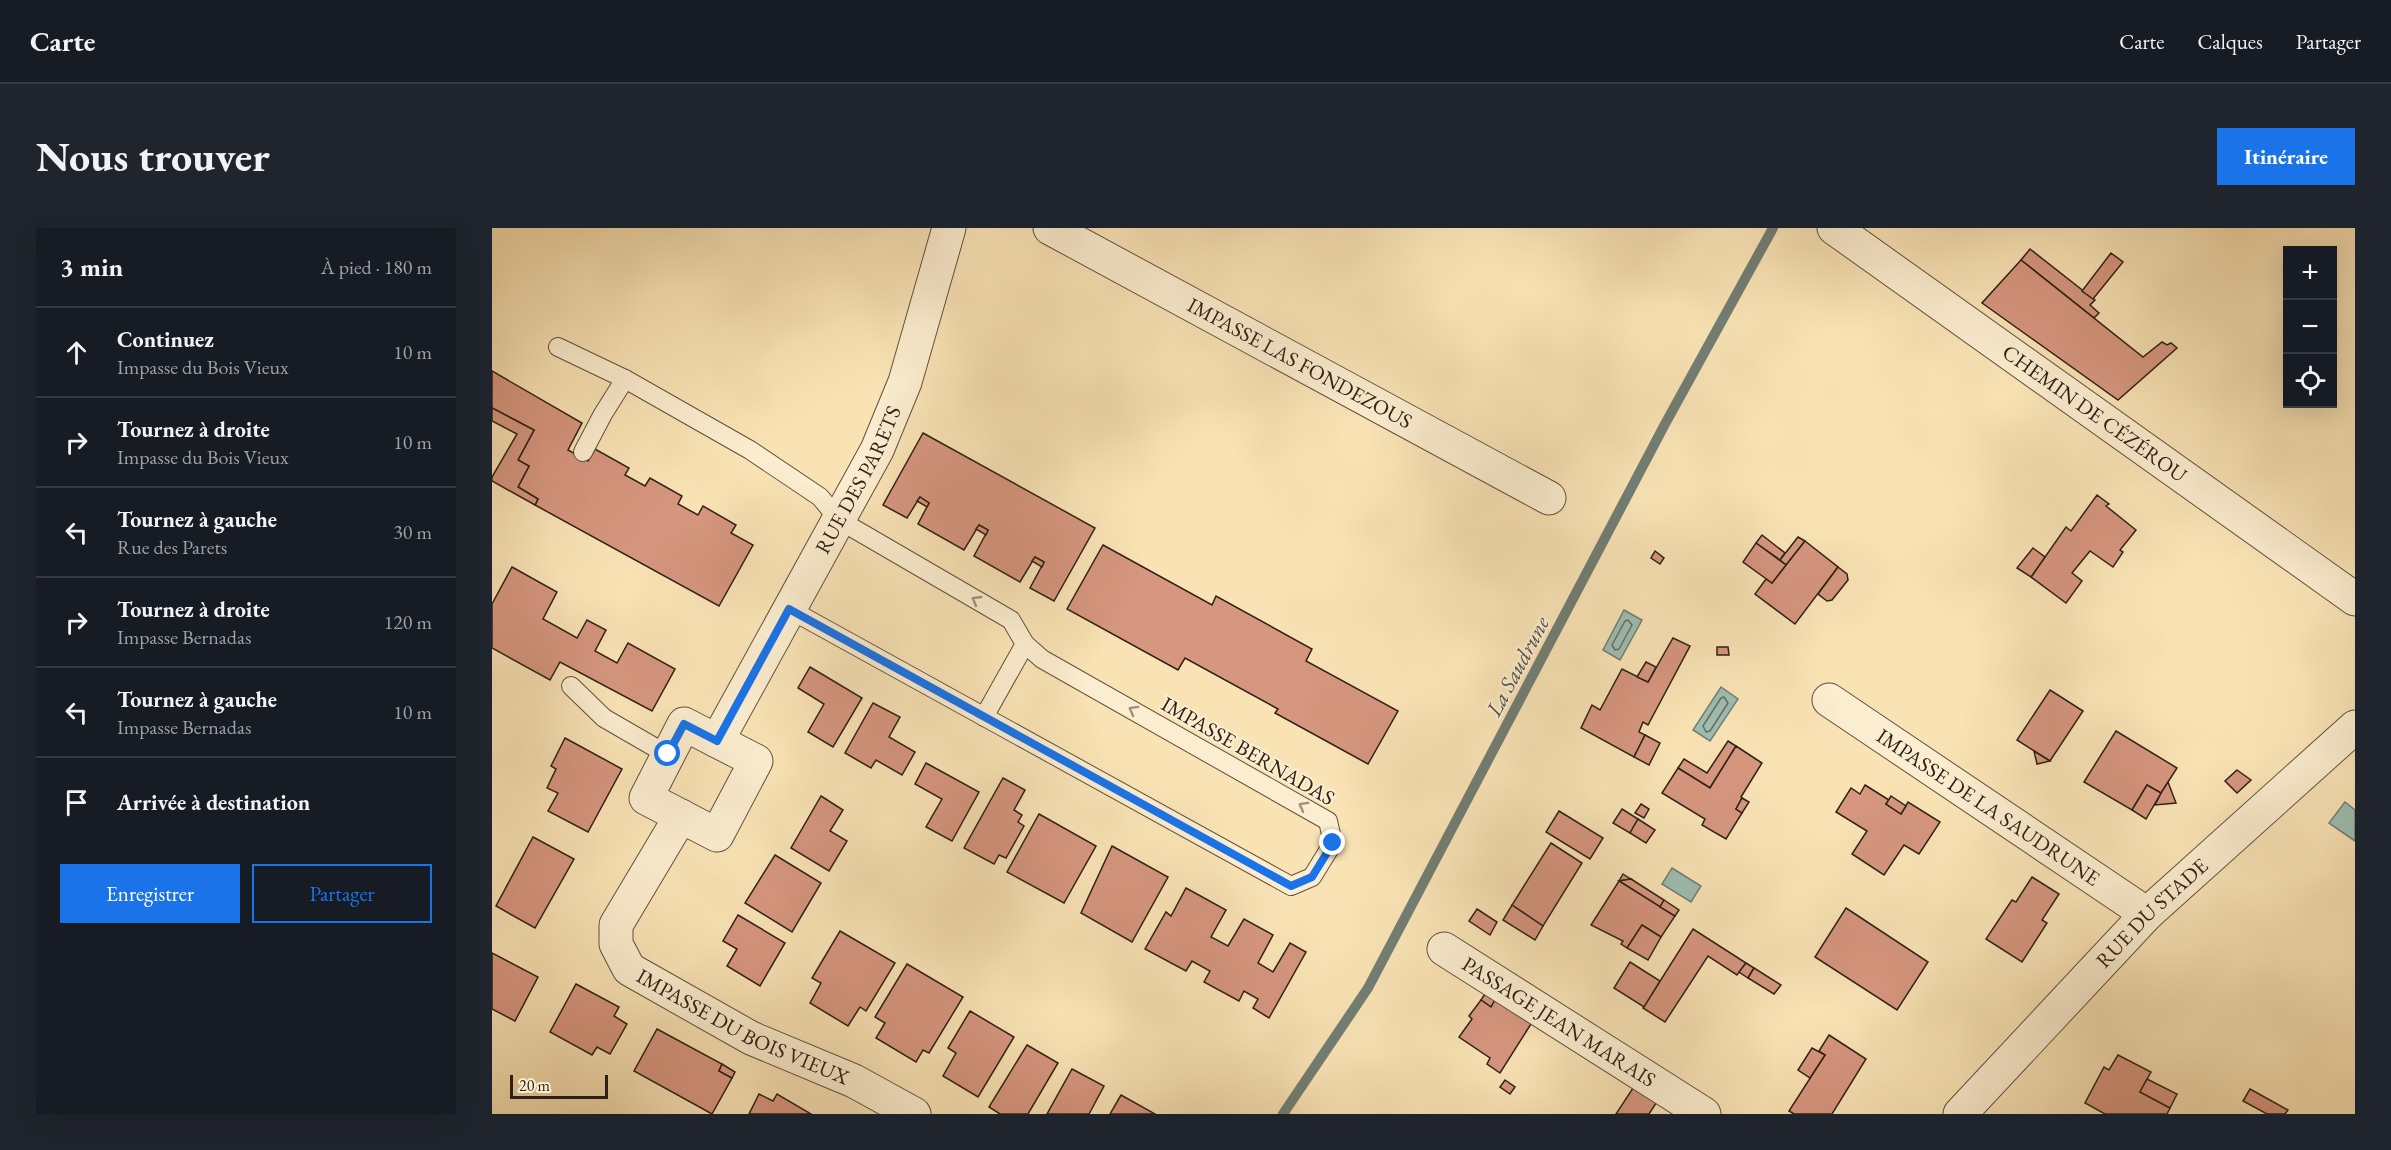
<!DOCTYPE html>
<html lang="fr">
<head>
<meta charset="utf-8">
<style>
	body { margin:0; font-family:"EB Garamond",serif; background:#20242c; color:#f1f3f6 }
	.controls { position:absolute; right:18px; top:18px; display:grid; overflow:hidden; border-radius:0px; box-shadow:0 6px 24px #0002 }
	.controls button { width:54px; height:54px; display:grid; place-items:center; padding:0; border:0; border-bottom:2px solid #363941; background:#171b24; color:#f1f3f6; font:30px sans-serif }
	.scale { position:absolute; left:18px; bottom:15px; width:98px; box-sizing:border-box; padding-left:6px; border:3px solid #2e2016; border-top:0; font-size:16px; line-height:21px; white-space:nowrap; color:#2e2016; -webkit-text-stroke:4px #fbedcf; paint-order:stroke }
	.stop { position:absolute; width:18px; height:18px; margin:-14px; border:4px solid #1a73e8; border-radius:50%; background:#fff }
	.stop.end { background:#1a73e8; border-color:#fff; box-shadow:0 2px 6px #0008 }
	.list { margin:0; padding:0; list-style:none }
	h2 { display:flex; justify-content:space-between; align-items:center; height:78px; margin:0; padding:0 24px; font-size:26px }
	h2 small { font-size:20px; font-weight:400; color:#9ea1a6 }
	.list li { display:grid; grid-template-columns:39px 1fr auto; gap:18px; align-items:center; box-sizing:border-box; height:90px; padding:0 24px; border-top:2px solid #363941 }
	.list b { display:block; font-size:22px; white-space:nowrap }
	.list p { margin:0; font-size:20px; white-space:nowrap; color:#9ea1a6 }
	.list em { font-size:20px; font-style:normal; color:#9ea1a6 }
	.actions { display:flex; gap:12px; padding:18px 24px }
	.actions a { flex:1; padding:14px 0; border:2px solid #1a73e8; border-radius:0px; text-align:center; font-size:21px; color:#1a73e8 }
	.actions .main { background:#1a73e8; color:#fff }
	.icon { flex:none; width:33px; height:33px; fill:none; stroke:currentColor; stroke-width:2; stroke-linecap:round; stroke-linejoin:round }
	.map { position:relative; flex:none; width:1863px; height:886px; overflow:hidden; border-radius:0px }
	header { display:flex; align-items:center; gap:36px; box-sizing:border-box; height:84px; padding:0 30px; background:#171b24; border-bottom:2px solid #363941 }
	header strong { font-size:28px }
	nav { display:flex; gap:33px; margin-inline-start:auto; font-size:21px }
	.intro { display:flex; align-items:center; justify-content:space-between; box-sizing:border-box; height:144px; padding:0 36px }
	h1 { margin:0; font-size:42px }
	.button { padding:15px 27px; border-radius:0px; background:#1a73e8; color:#fff; font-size:21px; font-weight:700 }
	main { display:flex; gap:36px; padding:0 36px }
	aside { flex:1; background:#171b24; border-radius:0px; box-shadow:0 6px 24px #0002 }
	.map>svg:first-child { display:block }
	.water { fill:#9ebdb2; stroke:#717e74; stroke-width:1.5 }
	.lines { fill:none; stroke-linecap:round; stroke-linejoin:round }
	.shore { stroke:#666e64; stroke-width:1.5 }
	.stream { stroke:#717e74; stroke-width:10 }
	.building { fill:#d6967f; stroke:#2e2016; stroke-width:1.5 }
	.service-casing { stroke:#61513e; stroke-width:20 }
	.minor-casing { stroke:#61513e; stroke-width:35 }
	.tertiary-casing { stroke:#61513e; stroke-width:35 }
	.service { stroke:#fbedcf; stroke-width:18 }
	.minor { stroke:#fbedcf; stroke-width:33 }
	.tertiary { stroke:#fbedcf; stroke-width:33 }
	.oneway { stroke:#9f917c }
	.route { stroke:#1a73e8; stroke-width:8 }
	.labels { text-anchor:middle; stroke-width:4.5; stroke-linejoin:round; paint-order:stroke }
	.street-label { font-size:21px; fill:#2e2016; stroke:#fbedcf }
	.water-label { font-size:22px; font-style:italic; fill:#504f45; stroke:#fbedcf }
</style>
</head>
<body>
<header>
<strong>Carte</strong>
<nav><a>Carte</a><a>Calques</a><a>Partager</a></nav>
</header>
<div class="intro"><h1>Nous trouver</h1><a class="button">Itinéraire</a></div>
<main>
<aside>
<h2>3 min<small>À pied · 180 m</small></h2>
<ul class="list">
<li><svg class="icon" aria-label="ahead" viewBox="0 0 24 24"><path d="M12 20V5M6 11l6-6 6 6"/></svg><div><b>Continuez</b><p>Impasse du Bois Vieux</p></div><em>10 m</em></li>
<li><svg class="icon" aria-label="right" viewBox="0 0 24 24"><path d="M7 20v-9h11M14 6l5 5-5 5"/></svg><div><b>Tournez à droite</b><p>Impasse du Bois Vieux</p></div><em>10 m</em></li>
<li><svg class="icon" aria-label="left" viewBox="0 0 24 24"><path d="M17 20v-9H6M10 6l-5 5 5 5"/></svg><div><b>Tournez à gauche</b><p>Rue des Parets</p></div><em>30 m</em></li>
<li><svg class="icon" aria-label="right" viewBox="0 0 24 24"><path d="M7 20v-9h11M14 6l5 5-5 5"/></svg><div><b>Tournez à droite</b><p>Impasse Bernadas</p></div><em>120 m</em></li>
<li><svg class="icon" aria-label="left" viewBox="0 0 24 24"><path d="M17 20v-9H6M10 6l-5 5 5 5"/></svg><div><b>Tournez à gauche</b><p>Impasse Bernadas</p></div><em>10 m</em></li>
<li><svg class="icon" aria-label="arrive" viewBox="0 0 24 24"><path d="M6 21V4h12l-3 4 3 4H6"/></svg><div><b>Arrivée à destination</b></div></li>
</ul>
<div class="actions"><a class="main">Enregistrer</a><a>Partager</a></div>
</aside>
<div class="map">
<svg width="1863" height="886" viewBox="0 0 1863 886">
	<rect width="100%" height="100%" fill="#f9e3b5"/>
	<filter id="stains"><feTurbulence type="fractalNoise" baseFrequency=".00333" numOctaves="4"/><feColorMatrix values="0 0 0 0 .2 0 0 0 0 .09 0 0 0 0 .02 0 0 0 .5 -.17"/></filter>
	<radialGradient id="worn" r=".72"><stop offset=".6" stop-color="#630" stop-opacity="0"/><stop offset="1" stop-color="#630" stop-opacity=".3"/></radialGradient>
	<g class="water">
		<polygon points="1132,382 1150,392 1128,432 1111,422"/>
		<polygon points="1229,459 1246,471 1218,513 1201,502"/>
		<polygon points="1853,574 1863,582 1863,613 1837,595"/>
		<polygon points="1180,640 1209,658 1199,674 1170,656"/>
	</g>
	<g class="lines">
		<g class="shore">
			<polygon points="1136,392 1140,397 1127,421 1123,422 1120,417 1133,393"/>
			<polygon points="1232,469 1236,475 1218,503 1214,504 1211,498 1229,470"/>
		</g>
		<polyline class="stream" points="791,886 876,760 1173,196 1281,0"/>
	</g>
	<g class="building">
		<polygon points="1538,21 1603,72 1598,77 1607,85 1602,90 1529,32"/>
		<polygon points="1619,25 1631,34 1601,71 1590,63"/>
		<polygon points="1529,32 1651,129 1670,114 1675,117 1679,115 1685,120 1626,172 1490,75"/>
		<polygon points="0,143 90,195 76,222 96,233 103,221 137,240 133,247 153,258 158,250 190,268 186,276 206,287 211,278 244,297 239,305 261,317 227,378 43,277 46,271 26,259 37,238 26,232 42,202 0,180"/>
		<polygon points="0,180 42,202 26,232 37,238 26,259 46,271 43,277 0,253 0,249 25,206 0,193"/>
		<polygon points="431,205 603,300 562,373 538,360 552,334 543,329 528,354 482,328 496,302 487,297 472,322 426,296 437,275 428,269 415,290 391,277"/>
		<polygon points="1605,267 1617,276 1614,278 1644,302 1628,322 1631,324 1621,339 1598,323 1580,345 1590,353 1574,375 1539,349 1574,299 1579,303"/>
		<polygon points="428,269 437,275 435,279 425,273"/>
		<polygon points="487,297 496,302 494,307 484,301"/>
		<polygon points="1270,307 1293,325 1288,332 1264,315"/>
		<polygon points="1306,309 1313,313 1294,337 1288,332"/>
		<polygon points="1313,313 1346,339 1303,396 1263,366 1274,351 1280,355"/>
		<polygon points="1264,315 1294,337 1280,355 1251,334"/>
		<polygon points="611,317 720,377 724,368 820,421 814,433 906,483 876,536 783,485 786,481 693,430 686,442 575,381"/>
		<polygon points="1541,320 1553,329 1539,349 1525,340"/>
		<polygon points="1163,323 1172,330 1168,336 1159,330"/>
		<polygon points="543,329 552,334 550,339 540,333"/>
		<polygon points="20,339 65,364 51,391 85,410 95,392 114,402 103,423 125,435 136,415 183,441 160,483 68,434 58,452 0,420 0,376"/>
		<polygon points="1346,339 1355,346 1356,352 1340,372 1335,373 1326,366"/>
		<polygon points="1181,410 1198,418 1156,497 1151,494 1147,504 1153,507 1142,529 1089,500 1100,477 1108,482 1130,441 1156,454"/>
		<polygon points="1225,419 1236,419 1237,427 1225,427"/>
		<polygon points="1154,434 1164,439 1156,454 1145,449"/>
		<polygon points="318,439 370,470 341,519 316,504 332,476 306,460"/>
		<polygon points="1558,462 1591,483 1558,533 1525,512"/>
		<polygon points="381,475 408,489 397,509 423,524 410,547 384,532 379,540 353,525"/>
		<polygon points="1624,503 1685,540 1669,565 1655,557 1640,582 1592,554"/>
		<polygon points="1153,507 1168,515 1157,537 1142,529"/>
		<polygon points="73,510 130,541 96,604 56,583 66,565 55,560 64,541 59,538"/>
		<polygon points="1236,513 1244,518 1218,560 1186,540 1192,531 1215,545"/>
		<polygon points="1244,518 1270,535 1249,569 1250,570 1244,581 1250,585 1234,611 1210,597 1213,591 1170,565 1186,540 1218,560"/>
		<polygon points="1542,523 1558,533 1545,536"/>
		<polygon points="434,535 487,564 460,613 434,599 450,571 423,556"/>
		<polygon points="1745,542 1759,552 1745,565 1733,553"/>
		<polygon points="511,550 533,562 522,582 530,587 526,594 532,598 514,630 507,627 502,636 472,620"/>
		<polygon points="1676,554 1684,575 1663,577 1669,565"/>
		<polygon points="1373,557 1397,572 1394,576 1409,586 1416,574 1448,594 1427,626 1412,617 1392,647 1360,626 1375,603 1344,584 1359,560 1368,566"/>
		<polygon points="1655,557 1669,565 1654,591 1640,582"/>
		<polygon points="329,568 351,582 338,603 355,613 337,643 299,620"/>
		<polygon points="1399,568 1414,578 1409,586 1394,576"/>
		<polygon points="1250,570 1257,574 1250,585 1244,581"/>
		<polygon points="1149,576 1157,581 1152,590 1143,585"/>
		<polygon points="1130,581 1146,591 1138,605 1121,595"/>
		<polygon points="1067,583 1111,610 1098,631 1054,604"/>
		<polygon points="547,586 604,618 572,675 515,644"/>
		<polygon points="1146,591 1163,602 1154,615 1138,605"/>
		<polygon points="41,609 82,631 43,700 4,678"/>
		<polygon points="1059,615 1090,635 1051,698 1020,677"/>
		<polygon points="620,618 676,649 640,714 589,685"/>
		<polygon points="283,627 329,655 300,704 253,675"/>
		<polygon points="1131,646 1137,650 1139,651 1127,653"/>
		<polygon points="1540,649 1567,666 1550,692 1555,695 1530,734 1494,711 1520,672 1524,674"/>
		<polygon points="1139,651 1172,672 1168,679 1127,653"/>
		<polygon points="1127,653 1183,688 1169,709 1150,697 1135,720 1129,716 1131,713 1099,697"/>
		<polygon points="694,660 734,682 719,709 736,718 752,691 781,707 766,735 781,744 798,715 814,724 777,790 761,780 766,771 752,763 747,773 712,754 718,743 700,733 694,743 653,721 674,684 679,688"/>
		<polygon points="1172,672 1187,682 1183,688 1168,679"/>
		<polygon points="1020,677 1051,698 1043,712 1011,692"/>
		<polygon points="1354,680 1436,734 1405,782 1323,729"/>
		<polygon points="985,681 1005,694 998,707 977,693"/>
		<polygon points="246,687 293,715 268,758 235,738 245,721 231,713"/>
		<polygon points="1150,697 1169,709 1156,732 1135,720"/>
		<polygon points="1201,701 1254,735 1245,747 1216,728 1173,794 1151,780"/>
		<polygon points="348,703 403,735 374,783 368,779 356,798 318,775 329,755 320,750"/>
		<polygon points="0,725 46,749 23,793 0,781"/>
		<polygon points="1138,734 1168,753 1152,779 1122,760"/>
		<polygon points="1254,735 1262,740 1256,750 1247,744"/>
		<polygon points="415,736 471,769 437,825 431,822 424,834 384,810 393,795 383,789"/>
		<polygon points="1262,740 1289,757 1282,766 1256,750"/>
		<polygon points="84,756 127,779 122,788 135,796 118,826 105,819 100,827 58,804"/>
		<polygon points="998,758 1007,765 999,779 989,772"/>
		<polygon points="1007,765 1044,788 1008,845 995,836 998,830 967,809 980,791 977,788 989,772 999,779"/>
		<polygon points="478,783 522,809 486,869 451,848 464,825 456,820"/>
		<polygon points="165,801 230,836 227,843 240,850 220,886 142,843"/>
		<polygon points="1337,807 1374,831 1340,886 1302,886 1297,883 1333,827 1327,823"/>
		<polygon points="535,817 566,835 536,886 508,886 497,879"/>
		<polygon points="1320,820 1333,827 1318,850 1306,842"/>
		<polygon points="1626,827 1659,844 1648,864 1678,880 1675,886 1613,886 1593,875 1612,839 1617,842"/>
		<polygon points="230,836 243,844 240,850 227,843"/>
		<polygon points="580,841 612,858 597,886 555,886"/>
		<polygon points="1655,851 1685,866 1678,880 1648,864"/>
		<polygon points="1013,852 1023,859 1018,866 1008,859"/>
		<polygon points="1145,854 1168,869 1157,886 1124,886"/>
		<polygon points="1758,861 1796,882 1793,886 1775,886 1751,873"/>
		<polygon points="267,866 281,873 285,866 319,886 257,886"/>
		<polygon points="629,867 663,886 618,886"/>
	</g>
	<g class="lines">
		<defs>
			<g id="service">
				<polyline points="66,119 133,151 258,222 328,269 347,292 519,392 533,416 550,431 836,593 841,615 820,649 799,658 297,381"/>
				<polyline points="91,224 111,186 133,151"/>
				<polyline points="79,458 112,490 176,527"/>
				<polyline points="492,489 533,416"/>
			</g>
			<g id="minor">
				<path id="s1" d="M 558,0 L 1057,270"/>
				<path id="s2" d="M 1342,0 L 1863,371"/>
				<path id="s3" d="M 1337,472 L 1655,686"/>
				<polygon points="192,496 264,533 225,607 154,570"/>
				<path id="s4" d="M 225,513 L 385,222 L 413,154 L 457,0"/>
				<path id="s5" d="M 189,588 L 124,697 L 124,716 L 137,741 L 259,810 L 362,853 L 422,886"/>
				<path id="s6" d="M 952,721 L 1212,886"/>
			</g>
			<g id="tertiary">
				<path id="s7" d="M 1468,886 L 1655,686 L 1863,499"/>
			</g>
		</defs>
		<use href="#service" class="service-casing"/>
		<use href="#minor" class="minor-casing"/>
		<use href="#tertiary" class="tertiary-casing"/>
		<use href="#service" class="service"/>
		<use href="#minor" class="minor"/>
		<use href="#tertiary" class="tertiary"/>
	</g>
	<defs><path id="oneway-chevron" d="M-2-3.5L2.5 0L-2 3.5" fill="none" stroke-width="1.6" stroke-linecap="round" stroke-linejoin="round" transform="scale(1.5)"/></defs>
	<g class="oneway">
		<use href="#oneway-chevron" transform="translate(484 372) rotate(-150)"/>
		<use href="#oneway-chevron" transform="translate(641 482) rotate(-151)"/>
		<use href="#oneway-chevron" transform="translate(811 578) rotate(-151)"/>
	</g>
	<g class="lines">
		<polyline class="route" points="176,526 192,496 225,513 297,381 799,658 820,649 841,615"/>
	</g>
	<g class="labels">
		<g class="street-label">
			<text dy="7" stroke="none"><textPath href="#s1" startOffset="284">IMPASSE LAS FONDEZOUS</textPath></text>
			<text dy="7" stroke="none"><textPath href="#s2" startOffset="320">CHEMIN DE CÉZÉROU</textPath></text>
			<text dy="7" stroke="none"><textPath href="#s4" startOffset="297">RUE DES PARETS</textPath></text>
			<text transform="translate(756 523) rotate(30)" y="7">IMPASSE BERNADAS</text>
			<text dy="7" stroke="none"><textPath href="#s3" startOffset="192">IMPASSE DE LA SAUDRUNE</textPath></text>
			<text dy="7" stroke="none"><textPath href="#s7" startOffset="278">RUE DU STADE</textPath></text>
			<text dy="7" stroke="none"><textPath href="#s6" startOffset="136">PASSAGE JEAN MARAIS</textPath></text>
			<text dy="7" stroke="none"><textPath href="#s5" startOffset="302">IMPASSE DU BOIS VIEUX</textPath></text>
		</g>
		<g class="water-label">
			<text transform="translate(1025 438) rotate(-62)" y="8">La Saudrune</text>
		</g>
	</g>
	<rect width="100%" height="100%" filter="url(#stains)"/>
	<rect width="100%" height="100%" fill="url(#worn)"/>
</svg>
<div class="controls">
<button>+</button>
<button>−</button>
<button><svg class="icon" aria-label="locate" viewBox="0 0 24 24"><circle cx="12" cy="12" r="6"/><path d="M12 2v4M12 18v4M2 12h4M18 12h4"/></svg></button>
</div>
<div class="scale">20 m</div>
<div class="stop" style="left:176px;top:526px"></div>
<div class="stop end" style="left:841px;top:615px"></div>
</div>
</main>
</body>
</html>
